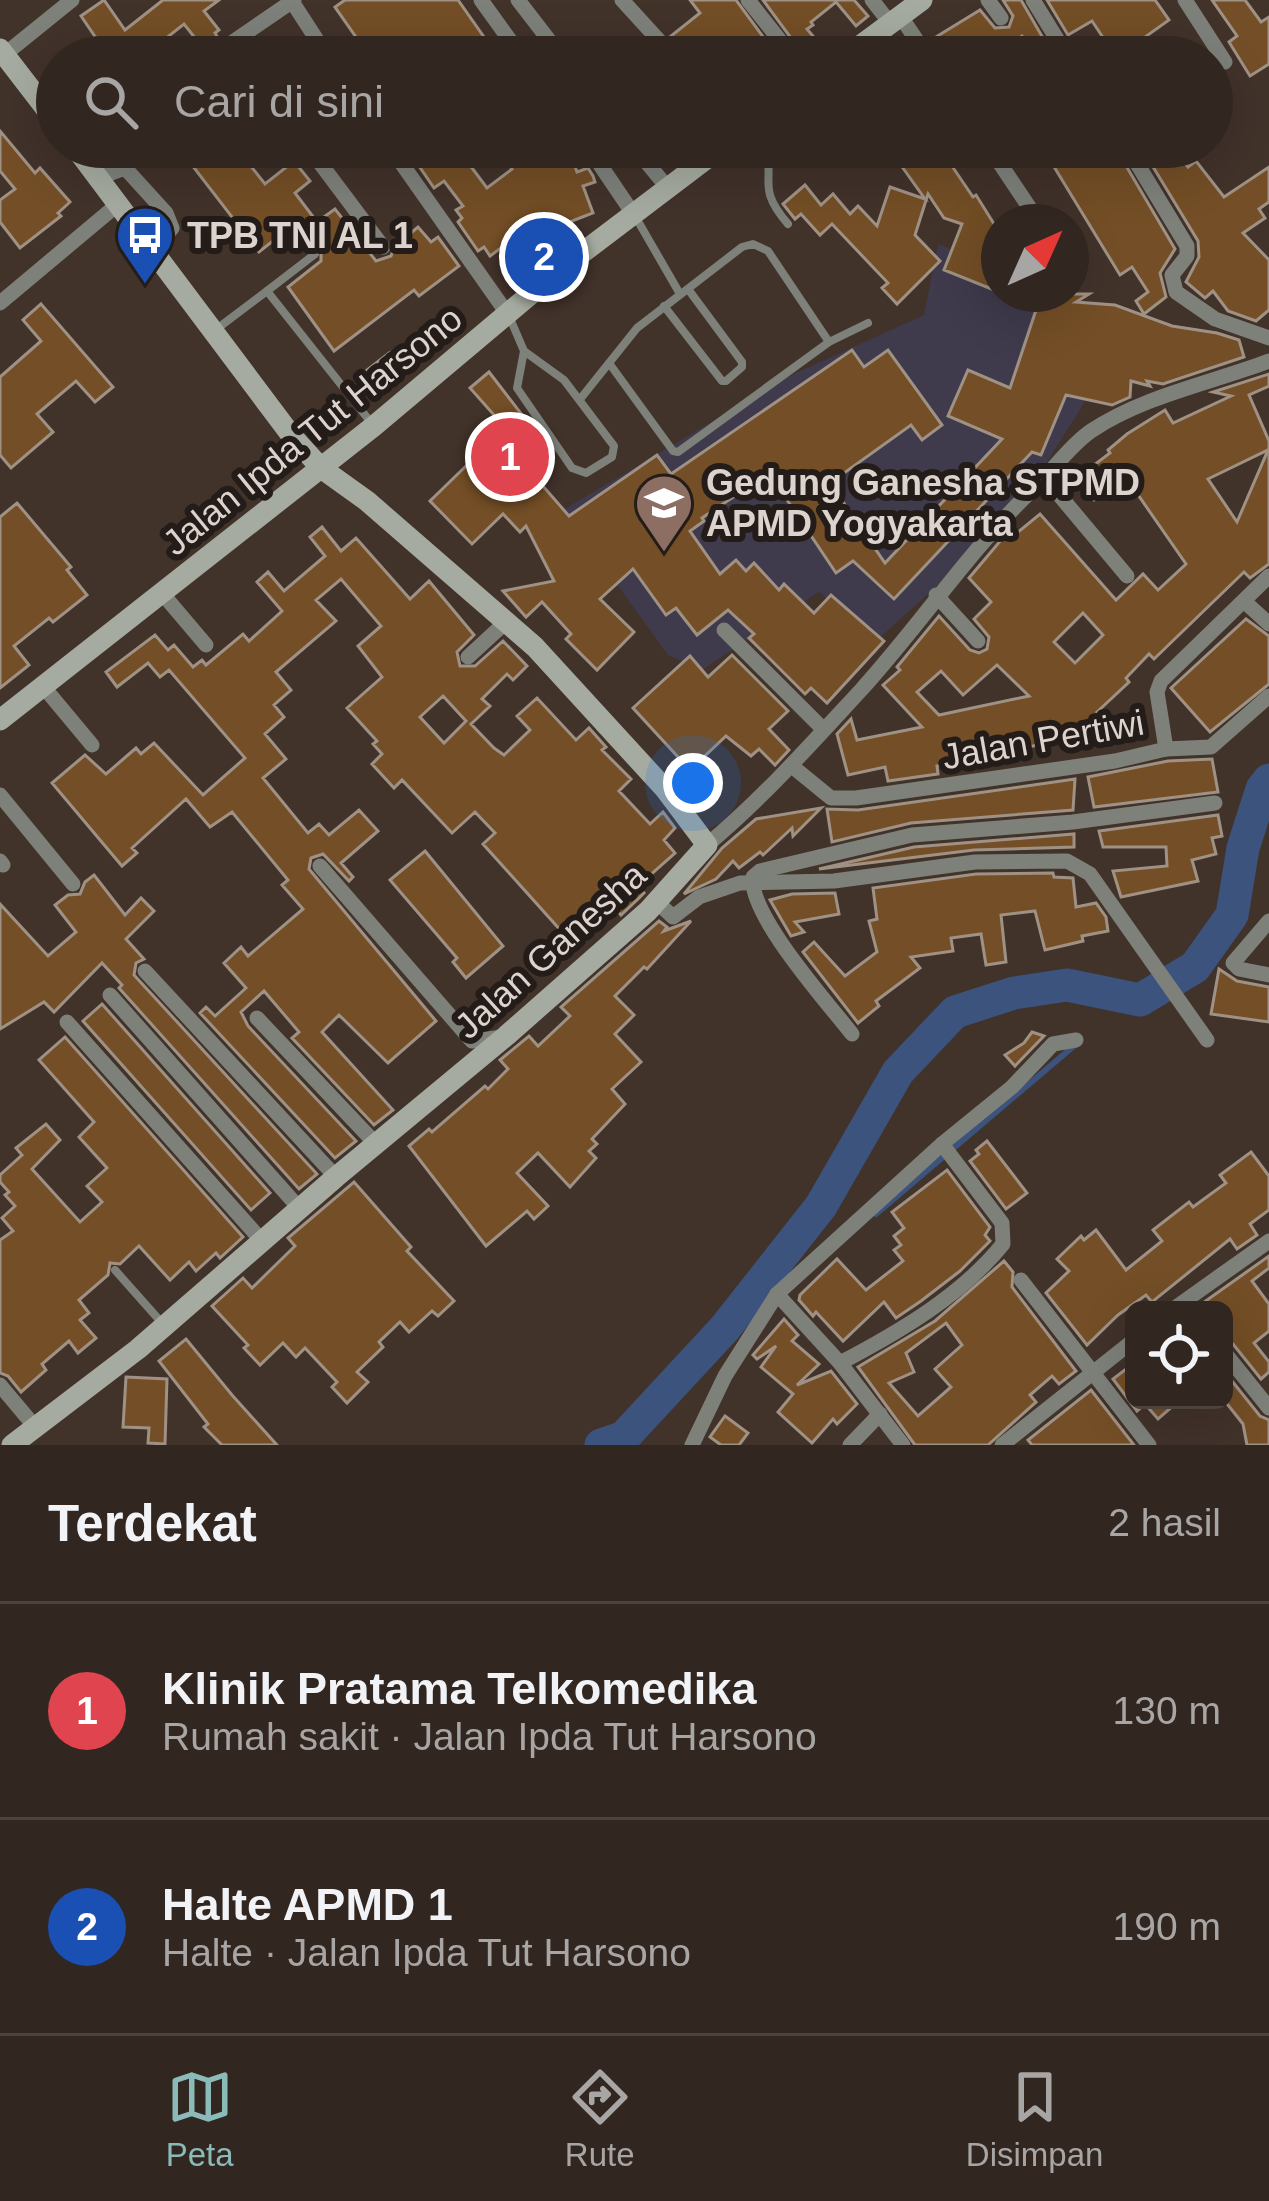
<!DOCTYPE html>
<html lang="id">
<head>
<meta charset="utf-8">
<style>
	body { margin:0; font-family:Arial,sans-serif; background:#392e29; color:#f1f3f6 }
	.controls { position:absolute; right:36px; bottom:36px; display:grid; overflow:hidden; border-radius:18px; box-shadow:0 12px 48px #0002 }
	.controls button { width:108px; height:108px; display:grid; place-items:center; padding:0; border:0; border-bottom:3px solid #4c433e; background:#312620; color:#f1f3f6; font:60px sans-serif }
	.compass { position:absolute; left:981px; top:204px; width:108px; height:108px; border-radius:50%; background:#312620; box-shadow:0 12px 48px #0002; rotate:45deg }
	.you { position:absolute; left:693px; top:783px; width:42px; height:42px; margin:-30px; border:9px solid #fff; border-radius:50%; background:#1a73e8; box-shadow:0 0 0 18px #1a73e833 }
	.badge { display:grid; place-items:center; width:78px; height:78px; border-radius:50%; background:#8bbbb9; color:#fff; font-size:39px; font-weight:700 }
	.pin { position:absolute; translate:-50% -50%; border:6px solid #fff; box-shadow:0 3px 12px #0006 }
	.list { margin:0; padding:0; list-style:none }
	h2 { display:flex; justify-content:space-between; align-items:center; height:156px; margin:0; padding:0 48px; font-size:51px }
	h2 small { font-size:39px; font-weight:400; color:#a8a5a5 }
	.list li { display:grid; grid-template-columns:78px 1fr auto; gap:36px; align-items:center; box-sizing:border-box; height:216px; padding:0 48px; border-top:3px solid #4c433e }
	.list b { display:block; font-size:45px; white-space:nowrap }
	.list p { margin:0; font-size:39px; white-space:nowrap; color:#a8a5a5 }
	.list em { font-size:39px; font-style:normal; color:#a8a5a5 }
	.icon { flex:none; width:66px; height:66px; fill:none; stroke:currentColor; stroke-width:2; stroke-linecap:round; stroke-linejoin:round }
	.map { position:relative; flex:none; width:1269px; height:1445px; overflow:hidden }
	.search { position:absolute; background:#312620; box-shadow:0 12px 48px #0002; left:36px; right:36px; top:36px; height:132px; display:flex; align-items:center; gap:30px; box-sizing:border-box; padding:0 42px; border-radius:66px; color:#a8a5a5; font-size:45px }
	.sheet { height:588px; background:#312620 }
	nav { display:flex; justify-content:space-around; align-items:center; box-sizing:border-box; height:168px; border-top:3px solid #4c433e; background:#312620; font-size:33px; color:#a8a5a5 }
	nav a { display:grid; justify-items:center; gap:6px }
	nav .on { color:#8bbbb9 }
	.map>svg:first-child { display:block }
	.commercial { fill:#3f3a4c }
	.lines { fill:none; stroke-linecap:round; stroke-linejoin:round }
	.stream { stroke:#3b537d; stroke-width:6 }
	.river { stroke:#3b537d; stroke-width:33 }
	.building { fill:#734e26; stroke:#9f9184; stroke-width:3; fill-rule:evenodd }
	.lane { stroke:#7d817a; stroke-width:8 }
	.street { stroke:#7d817a; stroke-width:15 }
	.secondary { stroke:#a5aba0; stroke-width:21 }
	.labels { text-anchor:middle; stroke-width:12; stroke-linejoin:round; paint-order:stroke }
	.poi-label { font-size:36px; font-weight:bold; fill:#ddd3ce; stroke:#231c18; text-anchor:start }
	.street-label { font-size:36px; fill:#ddd3ce; stroke:#231c18 }
</style>
</head>
<body>
<div class="map">
<svg width="1269" height="1445" viewBox="0 0 1269 1445">
	<rect width="100%" height="100%" fill="#41322a"/>
	<polygon class="commercial" points="938,244 999,268 999,294 1066,294 1113,312 1083,405 1012,518 875,642 819,592 702,670 668,655 563,510 789,376 924,315"/>
	<g class="lines">
		<polyline class="stream" points="876,1214 1075,1045"/>
		<polyline class="river" points="601,1445 624,1437 725,1328 821,1206 898,1072 955,1012 1014,993 1067,985 1140,1000 1195,967 1232,915 1243,848 1262,789 1269,780"/>
	</g>
	<g class="building">
		<polygon points="104,0 125,30 163,0 219,0 204,11 219,30 215,33 218,38 203,48 184,24 142,57 82,57 100,44 81,16"/>
		<polygon points="345,0 458,0 498,57 370,57 335,7"/>
		<polygon points="690,0 736,0 778,57 686,57 671,36 700,13"/>
		<polygon points="763,0 854,0 868,16 856,26 836,2 811,22 813,25 807,29 823,48 812,57 805,57"/>
		<polygon points="1003,0 1021,0 1054,57 1035,57 1022,36 988,57 940,57 931,40 980,10 995,28 1009,27 1013,16"/>
		<polygon points="1047,0 1155,0 1169,20 1145,37 1159,57 1116,57 1092,21 1068,35"/>
		<polygon points="1212,0 1245,0 1261,22 1269,17 1269,64 1250,76 1229,42 1237,36"/>
		<polygon points="0,131 35,173 40,168 70,202 58,213 61,216 20,248 0,222 0,200 15,189 0,171"/>
		<polygon points="178,147 253,147 242,155 265,184 294,161 310,181 295,193 317,222 335,209 376,261 391,256 395,246 418,227 431,242 438,237 459,266 419,296 414,290 334,351 288,287 321,261 321,248 310,247 292,226 259,252"/>
		<polygon points="406,147 494,147 469,164 487,188 512,169 499,147 568,147 577,172 588,168 593,176 595,182 583,186 593,213 554,228 567,245 545,262 523,232 490,256 484,247 478,251 458,222 462,218 456,210 463,206 444,181 434,188"/>
		<polygon points="780,147 841,147 820,164"/>
		<polygon points="888,147 939,147 973,197 976,195 999,232 999,292 944,270 962,224 944,218 928,194 915,235 940,261 897,304 882,288 888,283 832,224 820,235 801,214 795,219 783,204 805,185 821,205 833,194 850,214 858,206 877,226 890,187 925,199"/>
		<polygon points="1042,147 1115,147 1175,249 1160,273 1166,297 1144,314 1136,301 1148,292 1132,267 1120,275"/>
		<polygon points="1141,147 1175,147 1188,167 1196,161 1224,197 1269,167 1269,202 1259,209 1265,218 1243,233 1269,260 1269,310 1256,321 1228,311 1213,291 1205,298 1186,282 1199,257 1198,241"/>
		<polygon points="1006,294 1089,294 1076,302 1115,305 1172,326 1217,333 1239,340 1244,357 1163,384 1147,381 1150,386 1131,381 1130,397 1112,405 1066,395 1041,455 1032,452 894,599 853,561 836,573 769,473 702,518 704,521 690,531 720,574 736,560 746,571 754,563 779,590 784,584 814,613 831,595 884,641 827,703 811,688 805,694 749,638 754,634 728,610 697,635 676,608 666,615 633,569 600,599 634,632 597,670 566,639 571,634 542,602 526,617 503,591 554,581 526,526 520,532 503,514 472,544 430,501 467,465 470,468 510,433 470,388 489,372 550,451 529,470 569,516 657,455 671,474 852,350 864,367 888,350 942,425 922,440 911,425 830,483 885,563 1002,439 948,416 968,370 1010,388 1037,307"/>
		<polygon points="41,304 113,387 95,402 76,381 37,414 53,432 11,468 0,455 0,377 41,341 23,320"/>
		<polygon points="389,353 402,370 380,387 367,370"/>
		<path d="M 1269,374 L 1269,386 L 1249,395 L 1269,441 L 1269,564 L 1250,578 L 1244,572 L 1154,659 L 1149,654 L 1126,678 L 1129,682 L 1097,712 L 1112,728 L 1088,747 L 1072,726 L 1044,733 L 1047,743 L 937,766 L 938,774 L 888,781 L 885,767 L 848,775 L 837,734 L 851,719 L 857,740 L 922,727 L 883,685 L 900,670 L 897,667 L 939,616 L 970,650 L 979,653 L 987,649 L 989,637 L 974,619 L 991,602 L 969,578 L 1012,527 L 1017,533 L 1040,514 L 1116,600 L 1143,574 L 1158,590 L 1186,564 L 1125,476 L 1094,500 L 1077,478 L 1110,453 L 1108,450 L 1127,434 L 1165,410 L 1173,423 L 1231,396 L 1213,392 ZM 1268,450 L 1237,522 L 1208,479 ZM 1083,613 L 1103,635 L 1075,663 L 1054,642 ZM 997,665 L 1029,696 L 939,715 L 917,692 L 941,671 L 963,695 Z"/>
		<polygon points="17,503 71,567 67,570 87,595 53,622 49,618 14,646 29,665 0,688 0,517"/>
		<path d="M 322,527 L 341,551 L 356,538 L 410,599 L 429,581 L 474,635 L 457,652 L 460,666 L 475,666 L 503,641 L 527,666 L 513,680 L 507,674 L 482,699 L 490,706 L 471,724 L 494,748 L 504,755 L 530,730 L 517,716 L 537,698 L 576,740 L 589,728 L 606,747 L 602,750 L 631,779 L 619,791 L 650,824 L 663,812 L 675,828 L 664,840 L 675,853 L 638,886 L 644,893 L 637,900 L 621,915 L 616,909 L 601,923 L 588,909 L 563,933 L 483,844 L 495,833 L 475,812 L 452,833 L 402,780 L 394,788 L 372,764 L 382,754 L 373,744 L 377,741 L 347,708 L 382,677 L 358,646 L 381,626 L 341,579 L 316,600 L 336,621 L 276,672 L 291,690 L 274,705 L 284,717 L 265,734 L 286,759 L 263,778 L 308,833 L 319,824 L 329,835 L 359,810 L 378,831 L 341,863 L 353,877 L 349,881 L 323,854 L 311,858 L 309,869 L 436,1021 L 388,1063 L 339,1015 L 322,1032 L 393,1110 L 374,1125 L 292,1038 L 299,1032 L 264,991 L 241,1012 L 248,1026 L 356,1141 L 335,1158 L 200,1013 L 206,1007 L 215,1016 L 246,988 L 224,963 L 241,947 L 248,956 L 303,909 L 282,885 L 288,880 L 232,812 L 210,827 L 186,799 L 132,848 L 137,853 L 122,866 L 52,783 L 85,755 L 106,774 L 136,748 L 141,754 L 154,743 L 203,795 L 245,758 L 169,670 L 160,677 L 148,663 L 117,687 L 106,672 L 155,635 L 168,650 L 174,645 L 193,667 L 202,660 L 206,665 L 243,634 L 249,641 L 282,611 L 257,582 L 268,572 L 284,591 L 325,556 L 310,537 ZM 443,696 L 466,721 L 444,743 L 420,717 Z"/>
		<polygon points="1246,619 1269,636 1269,684 1210,732 1171,688"/>
		<polygon points="732,655 788,711 769,729 789,750 775,765 759,749 751,756 726,736 690,770 633,708 690,656 708,677"/>
		<polygon points="1212,759 1218,792 1094,807 1088,777 1168,761"/>
		<polygon points="1075,779 1073,810 911,823 832,842 827,809 858,810"/>
		<polygon points="821,808 793,836 792,828 763,855 760,852 739,868 733,861 716,879 684,894 722,848 756,819"/>
		<polygon points="1218,815 1222,836 1212,838 1216,854 1192,860 1198,881 1121,897 1113,871 1167,866 1166,847 1103,847 1099,831"/>
		<polygon points="1074,834 1074,847 974,850 819,869 914,847"/>
		<polygon points="425,851 503,946 466,978 453,962 457,958 390,880"/>
		<polygon points="1053,873 1054,877 1073,878 1076,907 1096,903 1106,917 1108,931 1082,936 1083,941 1045,950 1035,911 1001,915 1006,962 986,965 981,934 951,938 953,951 911,957 920,968 876,1001 879,1006 858,1023 803,952 814,942 845,976 877,952 869,921 877,919 873,888 976,874"/>
		<polygon points="94,875 125,915 141,898 154,911 126,939 144,959 136,963 134,975 317,1174 299,1189 119,988 122,985 102,963 54,1012 44,1002 0,1029 0,904 48,956 76,932 55,905 68,895 80,894 85,882"/>
		<polygon points="835,893 839,914 795,922 804,932 791,936 770,900 792,894"/>
		<polygon points="659,921 667,927 664,931 691,921 647,969 644,967 615,996 634,1015 615,1034 641,1062 612,1089 625,1104 592,1139 597,1144 589,1151 596,1158 570,1187 538,1153 517,1173 548,1206 534,1219 527,1211 486,1246 409,1146 429,1129 432,1132 485,1086 488,1089 508,1069 500,1060 529,1036 538,1046 570,1016 561,1007"/>
		<polygon points="1219,969 1237,981 1269,987 1269,1022 1211,1014"/>
		<polygon points="102,1004 270,1193 251,1210 83,1021"/>
		<polygon points="1032,1032 1044,1036 1015,1066 1005,1055 1024,1043"/>
		<polygon points="65,1037 243,1237 220,1258 216,1253 196,1271 189,1262 170,1280 139,1246 120,1264 110,1263 108,1275 79,1300 89,1313 80,1320 96,1338 78,1353 69,1341 42,1364 46,1370 21,1392 8,1376 0,1373 0,1240 13,1231 2,1218 15,1206 5,1195 9,1192 0,1182 0,1175 22,1155 16,1148 46,1124 60,1140 32,1169 80,1222 102,1202 87,1186 107,1168 79,1137 94,1122 39,1060"/>
		<polygon points="987,1141 1027,1193 1006,1209 970,1161 979,1154 976,1150"/>
		<polygon points="1251,1152 1269,1176 1269,1210 1250,1224 1257,1235 1237,1249 1230,1239 1152,1302 1146,1295 1118,1315 1087,1345 1046,1293 1069,1271 1057,1259 1081,1236 1084,1240 1096,1230 1126,1270 1162,1241 1153,1230 1189,1202 1193,1207 1226,1183 1220,1175"/>
		<polygon points="947,1170 990,1227 985,1235 990,1241 960,1271 921,1301 896,1318 884,1302 843,1341 816,1312 813,1316 799,1300 800,1295 837,1259 866,1290 903,1261 894,1250 901,1245 894,1236 904,1228 892,1212"/>
		<polygon points="354,1182 411,1247 407,1251 454,1301 438,1316 432,1311 409,1332 400,1322 379,1342 383,1347 357,1372 368,1382 347,1403 332,1387 337,1382 305,1348 296,1357 283,1343 260,1365 244,1348 248,1345 212,1306 243,1278 252,1288 295,1246 288,1238"/>
		<polygon points="1269,1256 1269,1268 1252,1281 1269,1304 1269,1331 1254,1343 1269,1362 1269,1372 1261,1379 1233,1344 1224,1340 1224,1310 1193,1310"/>
		<path d="M 1004,1261 L 1013,1272 L 1012,1287 L 1076,1371 L 1059,1384 L 1052,1376 L 1030,1395 L 1036,1402 L 988,1445 L 915,1445 L 858,1367 L 935,1321 ZM 946,1323 L 962,1345 L 935,1369 L 951,1387 L 918,1416 L 889,1383 L 914,1372 L 906,1353 Z"/>
		<polygon points="784,1319 798,1335 792,1341 819,1364 797,1385 831,1371 857,1404 837,1424 833,1419 812,1443 778,1412 793,1394 761,1367 776,1346 757,1359 753,1355"/>
		<polygon points="186,1339 232,1395 277,1445 222,1445 204,1427 208,1424 159,1361"/>
		<polygon points="1134,1363 1134,1400 1180,1400 1158,1419 1145,1404 1137,1411 1113,1379"/>
		<polygon points="1224,1371 1260,1416 1269,1420 1269,1445 1247,1445 1243,1424 1224,1400"/>
		<polygon points="126,1377 167,1379 165,1444 148,1443 149,1428 123,1427"/>
		<polygon points="1091,1390 1134,1445 1032,1445 1028,1440"/>
		<polygon points="725,1416 748,1433 739,1445 721,1445 710,1437"/>
	</g>
	<g class="lines">
		<g class="lane">
			<path d="M 763,147 C 778,180 754,185 788,224"/>
			<polyline points="635,216 680,294"/>
			<polyline points="267,291 315,254"/>
			<polyline points="664,306 722,381 726,381 742,367 742,362 688,289"/>
			<polyline points="509,316 524,351 564,380 614,446 612,457 586,473 572,468 517,388 524,351"/>
			<polyline points="214,331 267,291 373,425"/>
			<polyline points="609,363 673,451 678,452 829,342 868,323"/>
			<polyline points="581,398 637,328 742,247 753,244 768,251 829,342"/>
			<polyline points="115,1270 162,1323"/>
		</g>
		<g class="street">
			<polyline points="291,0 328,57"/>
			<polyline points="481,0 522,57"/>
			<polyline points="518,0 562,57"/>
			<polyline points="622,0 674,57"/>
			<polyline points="748,0 793,57"/>
			<polyline points="872,0 890,23"/>
			<polyline points="988,0 1001,18"/>
			<polyline points="1033,0 1068,57"/>
			<polyline points="1185,0 1225,62"/>
			<polyline points="901,17 928,57"/>
			<polyline points="4,55 72,0"/>
			<polyline points="211,57 294,0"/>
			<polyline points="308,147 383,247"/>
			<polyline points="390,147 509,316"/>
			<polyline points="588,147 634,215"/>
			<polyline points="634,147 667,187"/>
			<polyline points="989,147 1039,222"/>
			<polyline points="1127,147 1187,246 1187,256 1172,275 1176,292 1215,319 1269,338"/>
			<polyline points="98,178 125,168 166,213 172,228 152,251"/>
			<polyline points="0,303 117,205"/>
			<polyline points="1045,478 1127,576"/>
			<polyline points="161,592 206,645"/>
			<polyline points="936,595 978,641"/>
			<polyline points="1245,602 1269,624"/>
			<polyline points="724,630 822,728"/>
			<polyline points="468,657 507,621"/>
			<polyline points="42,685 92,745"/>
			<polyline points="1166,749 1211,747 1269,696"/>
			<polyline points="793,767 831,798 856,798 1115,761 1166,749 1157,692 1161,681 1269,576"/>
			<polyline points="0,795 73,884"/>
			<path d="M 707,845 C 764,797 811,744 861,690 C 921,624 967,553 1033,489 C 1053,471 1069,446 1091,431 C 1143,396 1211,383 1269,361"/>
			<polyline points="0,861 3,865"/>
			<polyline points="320,866 472,1041 503,1037"/>
			<polyline points="657,902 673,917 699,897 740,883 834,881 975,862 1067,861 1090,874 1207,1040"/>
			<polyline points="1269,921 1233,963 1239,969 1269,975"/>
			<polyline points="145,971 336,1177"/>
			<polyline points="110,995 300,1209"/>
			<polyline points="257,1018 376,1144"/>
			<polyline points="67,1022 263,1242"/>
			<path d="M 852,1034 C 827,1002 748,914 753,877 L 760,871 L 912,835 L 1073,822 L 1215,803"/>
			<polyline points="1021,1280 1149,1445"/>
			<polyline points="777,1294 840,1363 903,1445"/>
			<polyline points="1172,1310 1269,1241"/>
			<polyline points="1224,1352 1269,1408"/>
			<path d="M 840,1363 C 899,1332 961,1296 1003,1244 L 1002,1223 L 942,1144"/>
			<polyline points="0,1385 36,1428"/>
			<polyline points="692,1445 725,1376 777,1294 942,1144 1012,1087 1053,1044 1076,1040"/>
			<polyline points="850,1445 880,1414"/>
			<polyline points="1002,1445 1134,1340"/>
		</g>
		<g class="secondary">
			<polyline points="0,49 57,123"/>
			<polyline points="845,57 922,0"/>
			<polyline points="0,720 374,426 557,272 722,147"/>
			<polyline points="12,1445 138,1349 336,1177 506,1036 648,911 707,845 665,789 535,647 367,501 321,468 291,435 75,147"/>
		</g>
	</g>
	<defs>
		<symbol id="bus-pin" viewBox="-11 -11 22 30"><path d="M0 17L-7.5 6A9.5 9.5 0 1 1 7.5 6Z" fill="#1a4fb4" stroke="#231c18"/><path d="M-5-6H5V4H4V6H2V4H-2V6H-4V4H-5ZM-3.5-4V0h7V-4ZM-3.5 1.2v1.5H-2V1.2ZM2 1.2v1.5H3.5V1.2Z" fill="#fff"/></symbol>
		<symbol id="university-pin" viewBox="-11 -11 22 30"><path d="M0 17L-7.5 6A9.5 9.5 0 1 1 7.5 6Z" fill="#8d6e63" stroke="#231c18"/><path d="M0-5L7-2L0 1L-7-2ZM-4 1L0 2.5L4 1V4Q0 6-4 4Z" fill="#fff"/></symbol>
	</defs>
	<g fill-rule="evenodd">
		<use href="#bus-pin" x="112" y="202" width="66" height="90"/>
		<use href="#university-pin" x="631" y="470" width="66" height="90"/>
	</g>
	<g class="labels">
		<g class="poi-label">
			<text x="187" y="248">TPB TNI AL 1</text>
			<text x="706" y="495">Gedung Ganesha STPMD<tspan x="706" dy="41">APMD Yogyakarta</tspan></text>
		</g>
		<g class="street-label">
			<text transform="translate(312 430) rotate(-39)" y="13">Jalan Ipda Tut Harsono</text>
			<text transform="translate(1043 739) rotate(-10)" y="13">Jalan Pertiwi</text>
			<text transform="translate(550 950) rotate(-42)" y="13">Jalan Ganesha</text>
		</g>
	</g>
</svg>
<div class="controls">
<button><svg class="icon" aria-label="locate" viewBox="0 0 24 24"><circle cx="12" cy="12" r="6"/><path d="M12 2v4M12 18v4M2 12h4M18 12h4"/></svg></button>
</div>
<svg class="compass" viewBox="-18 -18 36 36"><path d="M0-13l5 13h-10z" fill="#e53935"/><path d="M0 13l5-13h-10z" fill="#a8a5a5"/></svg>
<div class="you"></div>
<div class="pin badge" style="left:510px;top:457px;background:#e0444e">1</div>
<div class="pin badge" style="left:544px;top:257px;background:#1a4fb4">2</div>
<div class="search"><svg class="icon" aria-label="search" viewBox="0 0 24 24"><circle cx="10" cy="10" r="6"/><path d="M15 15l6 6"/></svg>Cari di sini</div>
</div>
<section class="sheet">
<h2>Terdekat<small>2 hasil</small></h2>
<ul class="list">
<li><span class="badge" style="background:#e0444e">1</span><div><b>Klinik Pratama Telkomedika</b><p>Rumah sakit · Jalan Ipda Tut Harsono</p></div><em>130 m</em></li>
<li><span class="badge" style="background:#1a4fb4">2</span><div><b>Halte APMD 1</b><p>Halte · Jalan Ipda Tut Harsono</p></div><em>190 m</em></li>
</ul>
</section>
<nav>
<a class="on"><svg class="icon" aria-label="map" viewBox="0 0 24 24"><path d="M3 6l6-2 6 2 6-2v14l-6 2-6-2-6 2zM9 4v14M15 6v14"/></svg>Peta</a>
<a><svg class="icon" aria-label="directions" viewBox="0 0 24 24"><path d="M12 3l9 9-9 9-9-9zM9 14v-3h6M13 9l2 2-2 2"/></svg>Rute</a>
<a><svg class="icon" aria-label="saved" viewBox="0 0 24 24"><path d="M7 4h10v16l-5-4-5 4z"/></svg>Disimpan</a>
</nav>
</body>
</html>
